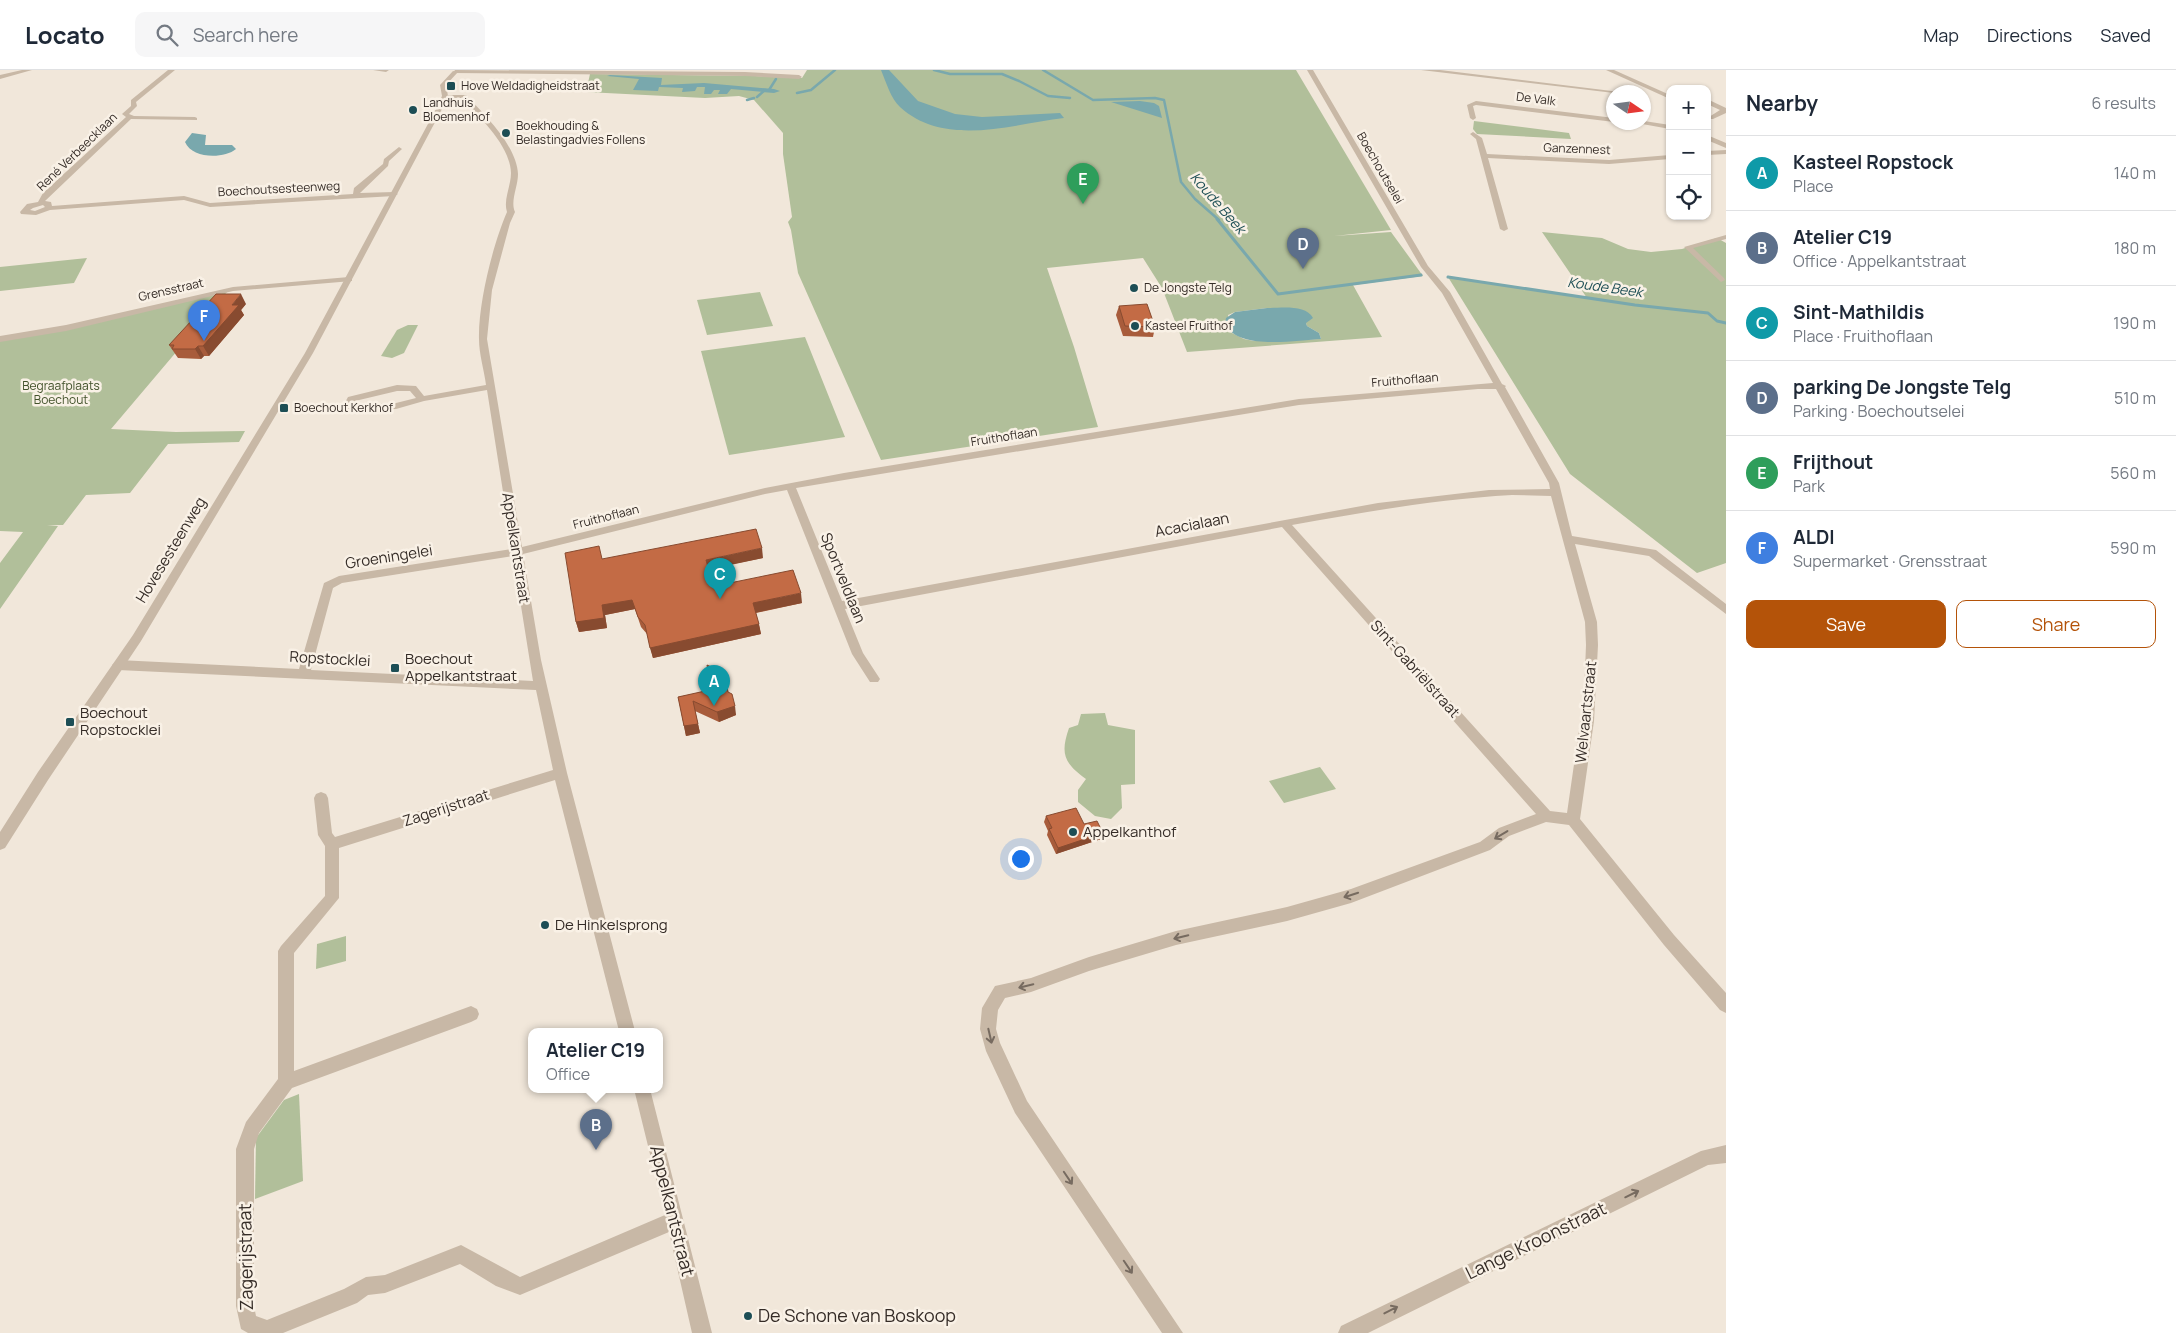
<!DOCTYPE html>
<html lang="en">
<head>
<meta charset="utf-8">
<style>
	body { margin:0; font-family:Manrope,sans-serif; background:#f6f6f7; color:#1f2937 }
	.controls { position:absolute; right:15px; top:15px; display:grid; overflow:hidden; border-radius:10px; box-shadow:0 1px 4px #0004 }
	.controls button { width:45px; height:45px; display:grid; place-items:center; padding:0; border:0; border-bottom:1px solid #e0e1e3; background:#fff; color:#1f2937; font:25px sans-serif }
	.compass { position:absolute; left:1606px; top:15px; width:45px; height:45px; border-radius:50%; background:#fff; box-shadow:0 1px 4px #0004; rotate:103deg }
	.you { position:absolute; left:1020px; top:788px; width:18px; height:18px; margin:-12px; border:4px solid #fff; border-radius:50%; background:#1a73e8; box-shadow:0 0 0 8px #1a73e833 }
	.badge { display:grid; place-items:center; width:32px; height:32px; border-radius:50%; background:#b45309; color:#fff; font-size:16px; font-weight:700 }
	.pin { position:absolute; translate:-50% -41px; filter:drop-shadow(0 1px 2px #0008) }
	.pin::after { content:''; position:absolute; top:26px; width:18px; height:15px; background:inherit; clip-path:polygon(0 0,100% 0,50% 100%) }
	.popup { position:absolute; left:528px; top:958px; width:135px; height:65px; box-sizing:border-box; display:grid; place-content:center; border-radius:10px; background:#fff; filter:drop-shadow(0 1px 4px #0005); font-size:16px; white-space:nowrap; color:#747a83 }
	.popup b { font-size:19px; color:#1f2937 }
	.popup::after { content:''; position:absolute; left:50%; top:100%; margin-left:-10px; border:10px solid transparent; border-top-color:#fff }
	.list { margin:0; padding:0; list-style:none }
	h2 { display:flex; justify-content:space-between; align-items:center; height:65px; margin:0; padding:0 20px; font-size:21px }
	h2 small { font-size:16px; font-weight:400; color:#747a83 }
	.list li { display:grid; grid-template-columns:32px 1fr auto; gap:15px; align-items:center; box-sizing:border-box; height:75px; padding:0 20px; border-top:1px solid #e0e1e3 }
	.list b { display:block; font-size:19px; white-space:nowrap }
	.list p { margin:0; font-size:16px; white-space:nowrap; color:#747a83 }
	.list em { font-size:16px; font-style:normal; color:#747a83 }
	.actions { display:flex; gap:10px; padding:15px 20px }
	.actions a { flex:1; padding:11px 0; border:1px solid #b45309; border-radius:10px; text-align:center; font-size:18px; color:#b45309 }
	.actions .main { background:#b45309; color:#fff }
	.icon { flex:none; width:28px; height:28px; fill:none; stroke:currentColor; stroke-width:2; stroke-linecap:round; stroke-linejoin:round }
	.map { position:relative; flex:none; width:1726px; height:1263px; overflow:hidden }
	header { display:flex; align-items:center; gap:30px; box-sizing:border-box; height:70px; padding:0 25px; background:#fff; border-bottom:1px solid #e0e1e3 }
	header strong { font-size:24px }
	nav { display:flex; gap:28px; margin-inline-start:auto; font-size:18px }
	.search { width:350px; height:45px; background:#f6f6f7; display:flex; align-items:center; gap:12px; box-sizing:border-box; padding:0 18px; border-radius:10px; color:#747a83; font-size:19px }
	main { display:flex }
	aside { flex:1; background:#fff }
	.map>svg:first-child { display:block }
	.green { fill:#b1bf9a; fill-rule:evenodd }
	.water { fill:#79a8ad }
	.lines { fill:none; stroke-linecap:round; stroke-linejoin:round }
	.stream-far1 { stroke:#79a8ad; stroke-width:2.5 }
	.stream { stroke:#79a8ad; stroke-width:3 }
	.minor { fill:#c8b8a6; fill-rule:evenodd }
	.tertiary { fill:#c8b8a6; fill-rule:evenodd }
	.wall { fill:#a85c3b }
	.shaded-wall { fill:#884b30 }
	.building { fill:#c36b45; stroke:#884b30 }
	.oneway { stroke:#776b60 }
	.poi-dot { fill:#1d4e55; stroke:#f9f1e6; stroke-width:2 }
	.labels { text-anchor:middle; stroke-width:5; stroke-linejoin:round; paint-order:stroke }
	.far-poi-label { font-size:12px; fill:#352c27; stroke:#f9f1e6; text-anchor:start }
	.far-street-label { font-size:12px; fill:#352c27; stroke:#f9f1e6 }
	.far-park-label { font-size:12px; fill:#42522b; stroke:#f9f1e6 }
	.far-water-label { font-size:14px; font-style:italic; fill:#1d4e55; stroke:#f9f1e6 }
	.street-label { font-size:15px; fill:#352c27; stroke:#f9f1e6 }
	.poi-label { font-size:15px; fill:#352c27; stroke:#f9f1e6; text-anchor:start }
	.near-street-label { font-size:18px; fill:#352c27; stroke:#f9f1e6 }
	.near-poi-label { font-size:18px; fill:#352c27; stroke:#f9f1e6; text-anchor:start }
</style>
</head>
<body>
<header>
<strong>Locato</strong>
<div class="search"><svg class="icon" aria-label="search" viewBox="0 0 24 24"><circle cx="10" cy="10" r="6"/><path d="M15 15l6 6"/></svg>Search here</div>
<nav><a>Map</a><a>Directions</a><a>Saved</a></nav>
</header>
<main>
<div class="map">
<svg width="1726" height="1263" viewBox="0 0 1726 1263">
	<rect width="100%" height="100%" fill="#f1e7da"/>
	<g class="green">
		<path d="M 807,0 L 1296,0 L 1391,160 L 1334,166 L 1391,162 L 1423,206 L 1353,215 L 1382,267 L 1187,282 L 1162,218 L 1143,188 L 1047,198 L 1074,277 L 1098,357 L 881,390 L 798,203 L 791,160 L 788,152 L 792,147 L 783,84 L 783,63 L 754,30 L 739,26 L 705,28 L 586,22 L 590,4 L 755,6 L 802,8 ZM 1267,238 L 1306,253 L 1307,256 L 1319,263 L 1321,269 L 1254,271 L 1244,269 L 1230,262 L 1228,245 L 1235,242 Z"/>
		<polygon points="1474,51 1569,63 1571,69 1477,64 1473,59"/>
		<polygon points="1542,162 1602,168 1628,179 1651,182 1682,179 1717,168 1726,173 1726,493 1697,503 1570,404 1448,207 1587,228"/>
		<polygon points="87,188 74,213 0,221 0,197"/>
		<polygon points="227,222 111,359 176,362 245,361 239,372 168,374 130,423 86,425 63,455 47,455 58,456 0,539 0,493 23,462 0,461 0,271"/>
		<polygon points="760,222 773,256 707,265 697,230"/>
		<polygon points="408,255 418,255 404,283 392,288 381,286 397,260"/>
		<polygon points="805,267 845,367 729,385 701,281"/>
		<path d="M 1105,643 L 1108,655 L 1135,660 L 1135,714 L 1121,715 L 1122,738 L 1111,749 L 1095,746 L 1078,732 L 1078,720 L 1086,709 C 1064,693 1060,684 1069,658 L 1078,655 L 1081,644 Z"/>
		<polygon points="1320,697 1336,719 1284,733 1269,711"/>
		<polygon points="346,866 346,891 316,899 317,874"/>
		<polygon points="299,1024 303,1111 255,1129 256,1068 284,1030"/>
	</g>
	<g class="water">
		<path d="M 881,0 L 889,0 L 918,31 L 955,44 L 982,47 L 1060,43 L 1064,48 C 1012,54 945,78 900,37 C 891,29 886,12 881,0 Z"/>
		<polygon points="610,5 662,8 661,15 704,13 774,19 780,21 774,23 731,19 727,24 718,24 720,20 714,20 711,24 704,24 705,17 697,17 695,21 682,22 683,18 659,17 658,21 633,20 639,9 607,6"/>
		<polygon points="1140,31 1154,33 1159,36 1162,48 1111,32"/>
		<path d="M 192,63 L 206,65 L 205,75 L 232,75 L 236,79 C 224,89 192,89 185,72 Z"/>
		<path d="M 1267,238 C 1281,238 1306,234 1313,248 L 1306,253 L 1307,256 L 1319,263 L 1321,269 C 1297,270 1238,281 1225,254 L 1226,248 L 1235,242 Z"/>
	</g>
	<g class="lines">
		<g class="stream-far1">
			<polyline points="934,0 950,4 1002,4 1019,11 1048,26 1070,28"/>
			<polyline points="1043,0 1093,30 1155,28 1164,30 1181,112 1195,129 1219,150"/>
			<polyline points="769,20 776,9"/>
			<polyline points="797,23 811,20 835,0"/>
			<polyline points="757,27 765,20"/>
			<polyline points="747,30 754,28"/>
		</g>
		<g class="stream">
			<polyline points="1217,149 1278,224 1421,205"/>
			<polyline points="1448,207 1635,235 1708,243 1717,251 1726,253"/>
		</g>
		<g class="minor">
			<path d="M 168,0 L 175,0 L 136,32 L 137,36 L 129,44 L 134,46 L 195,47 L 197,48 L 197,50 L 131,49 L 45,131 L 51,132 L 52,136 L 184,126 L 210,133 L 353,124 L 354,118 L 383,94 L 384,89 L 399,77 L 402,79 L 389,91 L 388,96 L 360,123 L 394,122 L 398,124 L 394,126 L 210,137 L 184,130 L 50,140 L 36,145 L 21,144 L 20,142 L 27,134 L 38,132 L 43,123 L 126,47 L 122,44 L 131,36 L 131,30 ZM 43,135 L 45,137 L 35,141 L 30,140 L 33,138 Z"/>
			<polygon points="373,0 389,0 386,2"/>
			<polygon points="455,0 745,2 799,5 802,7 799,9 745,6 453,3"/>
			<path d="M 1307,0 L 1313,0 L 1428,196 L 1450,222 L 1502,314 L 1506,316 L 1505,317 L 1559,413 L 1572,466 L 1656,480 L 1726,534 L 1726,544 L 1649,486 L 1575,474 L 1597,552 L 1598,575 L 1594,651 L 1580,749 L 1674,865 L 1726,923 L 1726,943 L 1720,940 L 1664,875 L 1569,755 L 1546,752 L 1509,766 L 1490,780 L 1351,833 L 1287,851 L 1176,875 L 1089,901 L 1031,922 L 1005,928 L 998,940 L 996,959 L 1000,973 L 1027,1031 L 1183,1263 L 1162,1263 L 1015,1043 L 986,981 L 980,959 L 982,938 L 995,916 L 1031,908 L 1089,887 L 1176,861 L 1287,837 L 1351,819 L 1480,772 L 1499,758 L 1536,744 L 1282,457 L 845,539 L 863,583 L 880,609 L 878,612 L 870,612 L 852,584 L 787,420 L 765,424 L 523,484 L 541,590 L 567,703 L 635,961 L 619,961 L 555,710 L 339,778 L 339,828 L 294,883 L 294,1001 L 471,936 L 477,939 L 479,944 L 477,949 L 471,952 L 292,1018 L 259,1063 L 254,1079 L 254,1236 L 256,1246 L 267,1250 L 344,1219 L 366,1207 L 385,1205 L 461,1175 L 520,1207 L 665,1145 L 634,1019 L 650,1019 L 712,1263 L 692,1263 L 669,1162 L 520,1225 L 496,1216 L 460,1194 L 385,1223 L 368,1225 L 357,1233 L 283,1263 L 248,1263 L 241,1259 L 236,1236 L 236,1079 L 246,1052 L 278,1009 L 278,881 L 281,876 L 325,826 L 325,776 L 318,765 L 314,728 L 316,724 L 321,722 L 326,724 L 328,728 L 332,763 L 335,767 L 553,700 L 536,620 L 118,600 L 112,595 L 118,590 L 299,599 L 324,513 L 339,506 L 512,479 L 487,320 L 424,331 L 396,339 L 347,341 L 342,338 L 348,327 L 397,315 L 416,316 L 424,326 L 486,315 C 484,300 479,284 479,269 C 478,234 493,174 507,142 C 503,130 511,116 511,103 C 510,75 480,48 462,28 L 445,28 L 443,25 L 466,25 C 484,44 517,76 518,104 C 518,117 510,131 515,142 L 510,153 L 492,220 L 487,269 L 522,477 L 765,418 L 844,403 L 1299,329 L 1493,313 L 1442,223 L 1421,197 ZM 1478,319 L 1496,319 L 1549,413 L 1550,419 L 1489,420 L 1378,433 L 842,531 L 796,418 L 1299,335 ZM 397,321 L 410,321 L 416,328 L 396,333 L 353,335 L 355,331 ZM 1512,425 L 1551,426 L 1585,552 L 1586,575 L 1584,625 L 1567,743 L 1550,741 L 1292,455 C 1365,442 1438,429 1512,425 ZM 513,486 L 533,611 L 311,600 L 333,518 L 342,513 Z"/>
			<polygon points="1421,0 1440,0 1620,22 1614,23"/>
			<polygon points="1606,0 1614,0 1670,25 1670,29"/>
			<polygon points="1707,29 1726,38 1726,43 1713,49 1709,49 1709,47 1720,40 1707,34"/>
			<polygon points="1476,31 1614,48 1614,52 1476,35 1473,36 1476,48 1473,50 1470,48 1467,35"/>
			<polygon points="1644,51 1670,55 1670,59 1631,52"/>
			<polygon points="1473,62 1482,68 1487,84 1609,90 1670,85 1670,89 1609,94 1488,88 1508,159 1504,161 1500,159 1476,69 1470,64"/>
			<polygon points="1707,65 1726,73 1726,78 1707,70"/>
			<polygon points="1726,80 1726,84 1707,85 1707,81"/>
			<polygon points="1726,165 1726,169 1693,178 1724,208 1725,210 1721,212 1684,177"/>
			<polygon points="349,207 352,207 352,211 233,221 66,261 0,272 0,266 66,255 233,217"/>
			<polygon points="1726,1075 1726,1093 1708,1095 1368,1263 1338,1263 1341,1256 1701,1081"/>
		</g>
		<g class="tertiary">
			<polygon points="22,0 32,0 0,9 0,5"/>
			<polygon points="453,1 458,2 446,15 448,26 442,39 313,283 141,571 48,710 5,778 0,780 0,762 38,702 133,565 305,283 436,39 442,26 440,15"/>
		</g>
	</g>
	<g class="wall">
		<polygon points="246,234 241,240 244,245 209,286 204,286 201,289 178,288 169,275"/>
		<polygon points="1119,236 1155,257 1153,267 1123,266 1116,245"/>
		<polygon points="763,488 708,499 712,512 720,515 802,533 756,543 761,564 653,588 647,564 641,557 635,539 605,545 607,558 579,562 576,552 603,489"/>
		<polygon points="707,595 728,622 736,645 719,652 695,641 700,663 686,666 678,627 712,620"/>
		<polygon points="1046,746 1084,754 1101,769 1056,784 1047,765 1048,761 1044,752"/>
	</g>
	<g class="shaded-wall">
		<polygon points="241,224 246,234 241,240 244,245 209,286 203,276 232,235"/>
		<polygon points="198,276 204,286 201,289 195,279"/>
		<polygon points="762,478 763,488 707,500 706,490"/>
		<polygon points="801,523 802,533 754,543 753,533"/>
		<polygon points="632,530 635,539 605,545 607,558 579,562 576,552 602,535"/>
		<polygon points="759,554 761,564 653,588 650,578"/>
		<polygon points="693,631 700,663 686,666 684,656"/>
		<polygon points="735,636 736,645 719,652 717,642"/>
		<polygon points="1103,763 1101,769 1056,784 1058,778"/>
	</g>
	<g class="building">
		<polygon points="216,224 241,224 232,235 239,235 203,276 198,276 195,279 172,279 174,275 169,275"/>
		<polygon points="1147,234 1155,257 1125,256 1119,236"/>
		<polygon points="756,459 762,478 706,490 712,512 718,511 720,515 793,500 801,523 753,533 759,554 650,578 645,555 638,547 632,530 602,535 604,548 576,552 565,483 599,476 602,489"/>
		<polygon points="707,595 724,603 728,622 732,624 735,636 717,642 693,631 698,654 684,656 678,627 714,619 711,618"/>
		<polygon points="1076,738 1084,754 1097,751 1103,763 1058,778 1049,759 1052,758 1046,746"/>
	</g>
	<defs><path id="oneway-shaft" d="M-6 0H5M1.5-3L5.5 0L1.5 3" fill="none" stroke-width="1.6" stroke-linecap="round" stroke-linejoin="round" transform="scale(1.25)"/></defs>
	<g class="oneway">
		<use href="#oneway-shaft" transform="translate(1501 765) rotate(149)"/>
		<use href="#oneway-shaft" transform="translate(1351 825) rotate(162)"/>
		<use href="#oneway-shaft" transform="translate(1181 867) rotate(167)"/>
		<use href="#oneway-shaft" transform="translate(1026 916) rotate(167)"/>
		<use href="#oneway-shaft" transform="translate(990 966) rotate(77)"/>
		<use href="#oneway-shaft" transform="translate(1068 1108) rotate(56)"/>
		<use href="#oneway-shaft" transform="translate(1632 1124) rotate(-26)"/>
		<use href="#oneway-shaft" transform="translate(1128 1197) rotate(56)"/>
		<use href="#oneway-shaft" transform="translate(1391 1240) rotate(-27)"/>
	</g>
	<g class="poi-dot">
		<rect x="446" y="11" width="10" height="10" rx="2.5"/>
		<circle cx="413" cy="40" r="5"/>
		<circle cx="506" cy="63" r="5"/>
		<circle cx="1134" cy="218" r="5"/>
		<circle cx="1135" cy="256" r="5"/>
		<rect x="279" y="333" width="10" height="10" rx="2.5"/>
		<rect x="390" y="593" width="10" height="10" rx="2.5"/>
		<rect x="65" y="647" width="10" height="10" rx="2.5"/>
		<circle cx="1073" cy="762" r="5"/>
		<circle cx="545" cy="855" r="5"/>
		<circle cx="748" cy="1246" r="5"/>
	</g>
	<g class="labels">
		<g class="far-poi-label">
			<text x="461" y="20">Hove Weldadigheidstraat</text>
			<text x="423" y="37">Landhuis<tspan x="423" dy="14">Bloemenhof</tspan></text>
			<text x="516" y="60">Boekhouding &amp;<tspan x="516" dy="14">Belastingadvies Follens</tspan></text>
			<text x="1144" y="222">De Jongste Telg</text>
			<text x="1145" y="260">Kasteel Fruithof</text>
			<text x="294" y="342">Boechout Kerkhof</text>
		</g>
		<g class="far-street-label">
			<text transform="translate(1536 29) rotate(7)" y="4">De Valk</text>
			<text transform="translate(1577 79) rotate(2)" y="4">Ganzennest</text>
			<text transform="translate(77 82) rotate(-44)" y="4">René Verbeecklaan</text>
			<text transform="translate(1380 98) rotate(60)" y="4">Boechoutselei</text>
			<text transform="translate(279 119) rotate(-3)" y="4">Boechoutsesteenweg</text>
			<text transform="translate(171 220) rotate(-13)" y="4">Grensstraat</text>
			<text transform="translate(1405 310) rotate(-5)" y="4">Fruithoflaan</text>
			<text transform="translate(1004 367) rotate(-9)" y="4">Fruithoflaan</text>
			<text transform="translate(606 447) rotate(-14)" y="4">Fruithoflaan</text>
		</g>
		<g class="far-park-label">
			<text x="61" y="320">Begraafplaats<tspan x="61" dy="14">Boechout</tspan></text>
		</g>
		<g class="far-water-label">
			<text transform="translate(1218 133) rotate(49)" y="5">Koude Beek</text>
			<text transform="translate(1605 217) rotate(8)" y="5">Koude Beek</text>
		</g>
		<g class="street-label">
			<text transform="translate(1192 455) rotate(-11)" y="5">Acacialaan</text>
			<text transform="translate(516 478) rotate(81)" y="5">Appelkantstraat</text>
			<text transform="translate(171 480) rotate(-59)" y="5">Hovesesteenweg</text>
			<text transform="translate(389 487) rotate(-9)" y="5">Groeningelei</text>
			<text transform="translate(843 508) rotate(68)" y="5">Sportveldlaan</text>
			<text transform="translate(330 589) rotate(3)" y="5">Ropstocklei</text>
			<text transform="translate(1415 599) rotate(48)" y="5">Sint-Gabriëlstraat</text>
			<text transform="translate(1586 642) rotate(-84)" y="5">Welvaartstraat</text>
			<text transform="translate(446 738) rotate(-18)" y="5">Zagerijstraat</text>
		</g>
		<g class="poi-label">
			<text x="405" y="594">Boechout<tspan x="405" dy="17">Appelkantstraat</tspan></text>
			<text x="80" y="648">Boechout<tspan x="80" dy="17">Ropstocklei</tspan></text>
			<text x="1083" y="767">Appelkanthof</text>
			<text x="555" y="860">De Hinkelsprong</text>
		</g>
		<g class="near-street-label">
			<text transform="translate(672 1141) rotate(76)" y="6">Appelkantstraat</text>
			<text transform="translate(1536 1171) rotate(-26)" y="6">Lange Kroonstraat</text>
			<text transform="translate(246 1187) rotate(-91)" y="6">Zagerijstraat</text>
		</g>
		<g class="near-poi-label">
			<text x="758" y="1252">De Schone van Boskoop</text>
		</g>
	</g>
</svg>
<div class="controls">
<button>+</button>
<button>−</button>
<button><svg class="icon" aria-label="locate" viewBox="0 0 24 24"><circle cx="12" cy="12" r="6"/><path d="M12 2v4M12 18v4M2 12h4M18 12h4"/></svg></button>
</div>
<svg class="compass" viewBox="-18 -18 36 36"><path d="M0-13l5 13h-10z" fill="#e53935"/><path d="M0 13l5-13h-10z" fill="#747a83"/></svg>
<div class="you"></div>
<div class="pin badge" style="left:714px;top:636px;background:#0f9aa8">A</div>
<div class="pin badge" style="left:596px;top:1080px;background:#5c6f8a">B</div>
<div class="popup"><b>Atelier C19</b>Office</div>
<div class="pin badge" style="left:720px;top:529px;background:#0f9aa8">C</div>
<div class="pin badge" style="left:1303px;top:199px;background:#5c6f8a">D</div>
<div class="pin badge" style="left:1083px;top:134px;background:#2e9e5b">E</div>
<div class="pin badge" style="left:204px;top:271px;background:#3f7fe0">F</div>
</div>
<aside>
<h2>Nearby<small>6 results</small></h2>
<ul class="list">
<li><span class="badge" style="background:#0f9aa8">A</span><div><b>Kasteel Ropstock</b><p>Place</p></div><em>140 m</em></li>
<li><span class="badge" style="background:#5c6f8a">B</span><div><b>Atelier C19</b><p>Office · Appelkantstraat</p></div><em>180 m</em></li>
<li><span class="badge" style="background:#0f9aa8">C</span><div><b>Sint-Mathildis</b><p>Place · Fruithoflaan</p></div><em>190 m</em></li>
<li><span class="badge" style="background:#5c6f8a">D</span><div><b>parking De Jongste Telg</b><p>Parking · Boechoutselei</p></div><em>510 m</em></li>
<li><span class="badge" style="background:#2e9e5b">E</span><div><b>Frijthout</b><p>Park</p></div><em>560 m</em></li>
<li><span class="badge" style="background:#3f7fe0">F</span><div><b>ALDI</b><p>Supermarket · Grensstraat</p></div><em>590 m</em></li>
</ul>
<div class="actions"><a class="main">Save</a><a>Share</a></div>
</aside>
</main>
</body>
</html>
